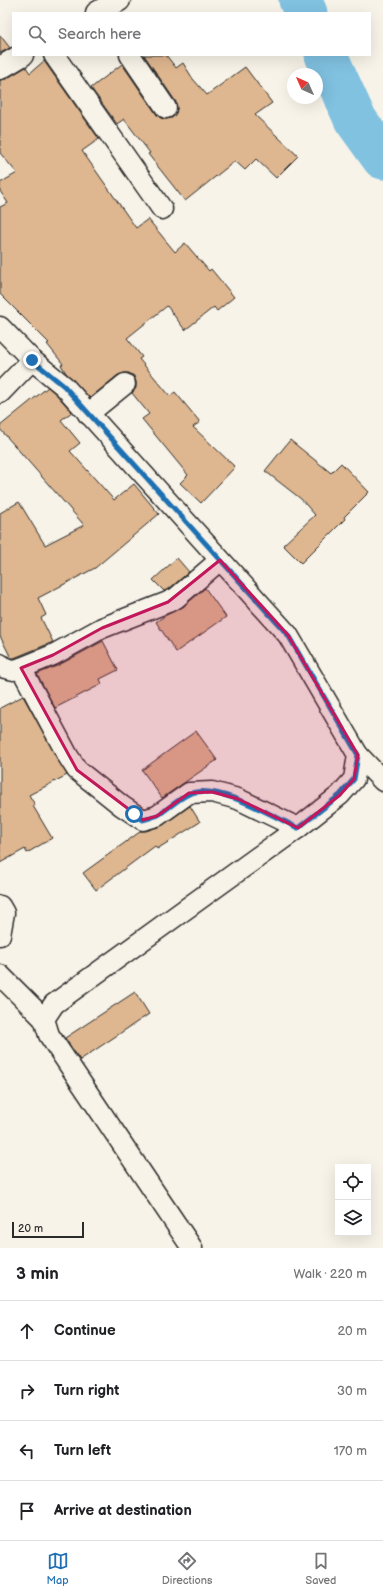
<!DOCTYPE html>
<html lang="en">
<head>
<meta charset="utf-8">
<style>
	body { margin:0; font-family:"Balsamiq Sans",sans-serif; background:#f6f6f6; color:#202124 }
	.controls { position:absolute; right:12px; bottom:12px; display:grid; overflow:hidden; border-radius:0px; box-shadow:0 4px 16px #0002 }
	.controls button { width:36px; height:36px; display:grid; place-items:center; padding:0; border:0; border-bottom:1px solid #e0e0e0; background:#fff; color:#202124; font:20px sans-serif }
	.compass { position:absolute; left:287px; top:68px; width:36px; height:36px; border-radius:50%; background:#fff; box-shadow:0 4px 16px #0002; rotate:315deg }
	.scale { position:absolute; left:12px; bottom:10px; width:72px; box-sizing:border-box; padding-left:4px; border:2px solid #2b2b2b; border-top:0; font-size:11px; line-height:14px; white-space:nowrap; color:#2b2b2b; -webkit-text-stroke:3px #f7f3e8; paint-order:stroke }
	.stop { position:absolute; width:12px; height:12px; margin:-9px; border:3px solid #1f6fb2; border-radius:50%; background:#fff }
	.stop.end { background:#1f6fb2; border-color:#fff; box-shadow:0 1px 4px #0008 }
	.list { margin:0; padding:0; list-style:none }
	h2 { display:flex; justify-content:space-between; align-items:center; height:52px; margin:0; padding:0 16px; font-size:17px }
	h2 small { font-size:13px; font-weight:400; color:#757577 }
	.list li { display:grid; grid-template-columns:26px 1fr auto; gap:12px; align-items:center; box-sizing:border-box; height:60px; padding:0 16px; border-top:1px solid #e0e0e0 }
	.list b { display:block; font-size:15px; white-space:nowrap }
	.list em { font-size:13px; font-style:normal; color:#757577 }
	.icon { flex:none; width:22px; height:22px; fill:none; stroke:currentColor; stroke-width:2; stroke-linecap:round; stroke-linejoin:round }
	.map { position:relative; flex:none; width:383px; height:1248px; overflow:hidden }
	.search { position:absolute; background:#fff; box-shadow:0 4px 16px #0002; left:12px; right:12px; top:12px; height:44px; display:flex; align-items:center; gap:10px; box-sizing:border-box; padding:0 14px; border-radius:0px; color:#757577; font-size:15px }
	.sheet { height:292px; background:#fff }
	nav { display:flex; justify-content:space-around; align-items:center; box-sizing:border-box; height:56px; border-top:1px solid #e0e0e0; background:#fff; font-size:11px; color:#757577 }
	nav a { display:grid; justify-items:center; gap:2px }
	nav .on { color:#1f6fb2 }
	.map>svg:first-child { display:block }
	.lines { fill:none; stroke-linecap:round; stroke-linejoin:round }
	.river { stroke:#81c2e1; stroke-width:43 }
	.building { fill:#deb68f; stroke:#2b2b2b }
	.street-casing { stroke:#2b2b2b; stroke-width:23 }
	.secondary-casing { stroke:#2b2b2b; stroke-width:25 }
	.street { stroke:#f7f3e8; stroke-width:20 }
	.secondary { stroke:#f7f3e8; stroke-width:22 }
	.route { stroke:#1f6fb2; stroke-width:5 }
	.marked { fill:#c2185b; fill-opacity:0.2; stroke:#c2185b; stroke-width:3; stroke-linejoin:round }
</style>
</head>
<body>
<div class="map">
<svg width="383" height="1248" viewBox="0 0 383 1248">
	<rect width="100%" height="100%" fill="#f7f3e8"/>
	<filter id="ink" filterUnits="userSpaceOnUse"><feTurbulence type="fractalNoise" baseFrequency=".025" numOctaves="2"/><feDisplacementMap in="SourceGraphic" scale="8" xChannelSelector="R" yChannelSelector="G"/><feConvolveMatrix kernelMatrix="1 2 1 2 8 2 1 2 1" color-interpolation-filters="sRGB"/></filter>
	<g filter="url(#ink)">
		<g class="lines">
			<g class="river">
				<polyline points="300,0 306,13"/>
				<polyline points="326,55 355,119 383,158"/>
			</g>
		</g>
		<g class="building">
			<polygon points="0,35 10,48 0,53"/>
			<polygon points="144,55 166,55 176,68 183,63 193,79 207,95 245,67 272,103 255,115 298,156 276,178 256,159 245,170 235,161 185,201 148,154 150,153 124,119 117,124 91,88 122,64 157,115 161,118 166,119 172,118 176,113 177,108 176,102"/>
			<polygon points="44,61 99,139 82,151 136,228 148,219 175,252 185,243 209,271 211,269 234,297 217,311 214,307 185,330 167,306 127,338 142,357 139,359 170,396 175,392 200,422 193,427 235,467 201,503 180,483 188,475 142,419 149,414 132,393 136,388 136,382 134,376 129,373 124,373 118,375 90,398 66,373 61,365 63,364 47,344 49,343 0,294 0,207 8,203 0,191 0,183 17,173 0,153 0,80 6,79 26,67 30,73"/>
			<polygon points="48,387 56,394 72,412 61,420 80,443 70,451 114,500 134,484 159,514 95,568 38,598 46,615 41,618 53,642 14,658 11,658 0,636 0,513 19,502 45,545 84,525 0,429 0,426"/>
			<polygon points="290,440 331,473 341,463 369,492 344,517 345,519 301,563 283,545 315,515 301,499 265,471"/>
			<polygon points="177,558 189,572 170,588 164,591 153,580"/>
			<polygon points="205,588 226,617 176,652 156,622 166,615 183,607"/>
			<polygon points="103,641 118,670 100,679 102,684 55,708 37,674 59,665"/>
			<polygon points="23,696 67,775 29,795 35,805 33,806 52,838 27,853 25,849 0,863 0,708"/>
			<polygon points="196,731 217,760 162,798 142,770"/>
			<polygon points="190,806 200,822 157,849 155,846 96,890 83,873 141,831 146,831 163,825"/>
			<polygon points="135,992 149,1014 80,1060 65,1038"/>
		</g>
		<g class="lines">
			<defs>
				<g id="street">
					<polyline points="54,55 162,209"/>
					<polyline points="130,55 166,108"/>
					<polyline points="0,327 32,360 64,386 288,635 358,755 354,779 340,795 298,828 54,1004 44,1019 49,1035 192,1248"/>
					<polyline points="0,393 32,360"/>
					<polyline points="88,414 125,384"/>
					<polyline points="0,664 5,668 14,670 21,668 53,655 102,628 168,602 176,598 220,560"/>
					<polyline points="21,668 68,756 77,770 122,806 143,820 157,816 189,793 212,792 238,799 298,828"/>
					<polyline points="358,755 383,781"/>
					<polyline points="0,906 4,913 0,935"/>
					<polyline points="0,975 44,1019"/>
				</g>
				<g id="secondary">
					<polyline points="97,13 119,0"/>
					<polyline points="0,68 22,55"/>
				</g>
			</defs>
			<use href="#street" class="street-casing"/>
			<use href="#secondary" class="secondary-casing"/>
			<use href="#street" class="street"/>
			<use href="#secondary" class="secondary"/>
		</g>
	</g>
	<g class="lines" filter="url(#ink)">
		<path class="route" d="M 32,360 L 64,386 L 288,635 L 358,755 L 354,779 L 340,795 L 298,828 C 273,816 215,782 189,794 C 178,799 168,809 158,815 C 154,817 148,818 143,820 L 134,814"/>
	</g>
	<path class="marked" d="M 220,560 L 288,635 L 358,755 L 354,779 L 340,795 L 298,828 L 238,799 L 212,792 L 189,793 L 157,816 L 143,820 L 77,770 L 21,668 L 53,655 L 102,628 L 168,602 Z"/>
</svg>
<div class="controls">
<button><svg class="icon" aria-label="locate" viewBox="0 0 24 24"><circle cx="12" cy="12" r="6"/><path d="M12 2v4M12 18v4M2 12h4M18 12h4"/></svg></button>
<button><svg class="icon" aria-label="layers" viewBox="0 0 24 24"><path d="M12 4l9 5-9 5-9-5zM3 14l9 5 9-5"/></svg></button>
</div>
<svg class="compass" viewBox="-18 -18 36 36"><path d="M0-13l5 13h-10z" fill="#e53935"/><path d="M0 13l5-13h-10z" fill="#757577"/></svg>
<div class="scale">20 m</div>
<div class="stop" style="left:134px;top:814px"></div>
<div class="stop end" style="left:32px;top:360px"></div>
<div class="search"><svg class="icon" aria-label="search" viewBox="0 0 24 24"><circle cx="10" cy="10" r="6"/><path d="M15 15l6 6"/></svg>Search here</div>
</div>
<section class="sheet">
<h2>3 min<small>Walk · 220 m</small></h2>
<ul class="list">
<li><svg class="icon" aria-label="ahead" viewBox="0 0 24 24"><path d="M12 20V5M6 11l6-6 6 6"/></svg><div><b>Continue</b></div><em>20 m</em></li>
<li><svg class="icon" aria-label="right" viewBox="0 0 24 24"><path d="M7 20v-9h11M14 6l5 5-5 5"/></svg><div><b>Turn right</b></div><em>30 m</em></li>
<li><svg class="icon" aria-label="left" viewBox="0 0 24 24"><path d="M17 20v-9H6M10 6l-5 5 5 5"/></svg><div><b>Turn left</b></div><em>170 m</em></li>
<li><svg class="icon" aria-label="arrive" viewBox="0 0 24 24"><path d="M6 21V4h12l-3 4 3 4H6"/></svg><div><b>Arrive at destination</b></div></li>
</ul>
</section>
<nav>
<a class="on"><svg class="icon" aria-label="map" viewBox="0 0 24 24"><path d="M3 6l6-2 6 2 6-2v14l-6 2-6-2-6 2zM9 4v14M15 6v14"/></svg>Map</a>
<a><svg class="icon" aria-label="directions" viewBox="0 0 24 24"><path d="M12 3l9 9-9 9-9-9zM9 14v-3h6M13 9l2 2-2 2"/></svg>Directions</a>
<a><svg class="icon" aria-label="saved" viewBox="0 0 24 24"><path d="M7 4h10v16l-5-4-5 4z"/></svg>Saved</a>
</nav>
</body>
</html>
